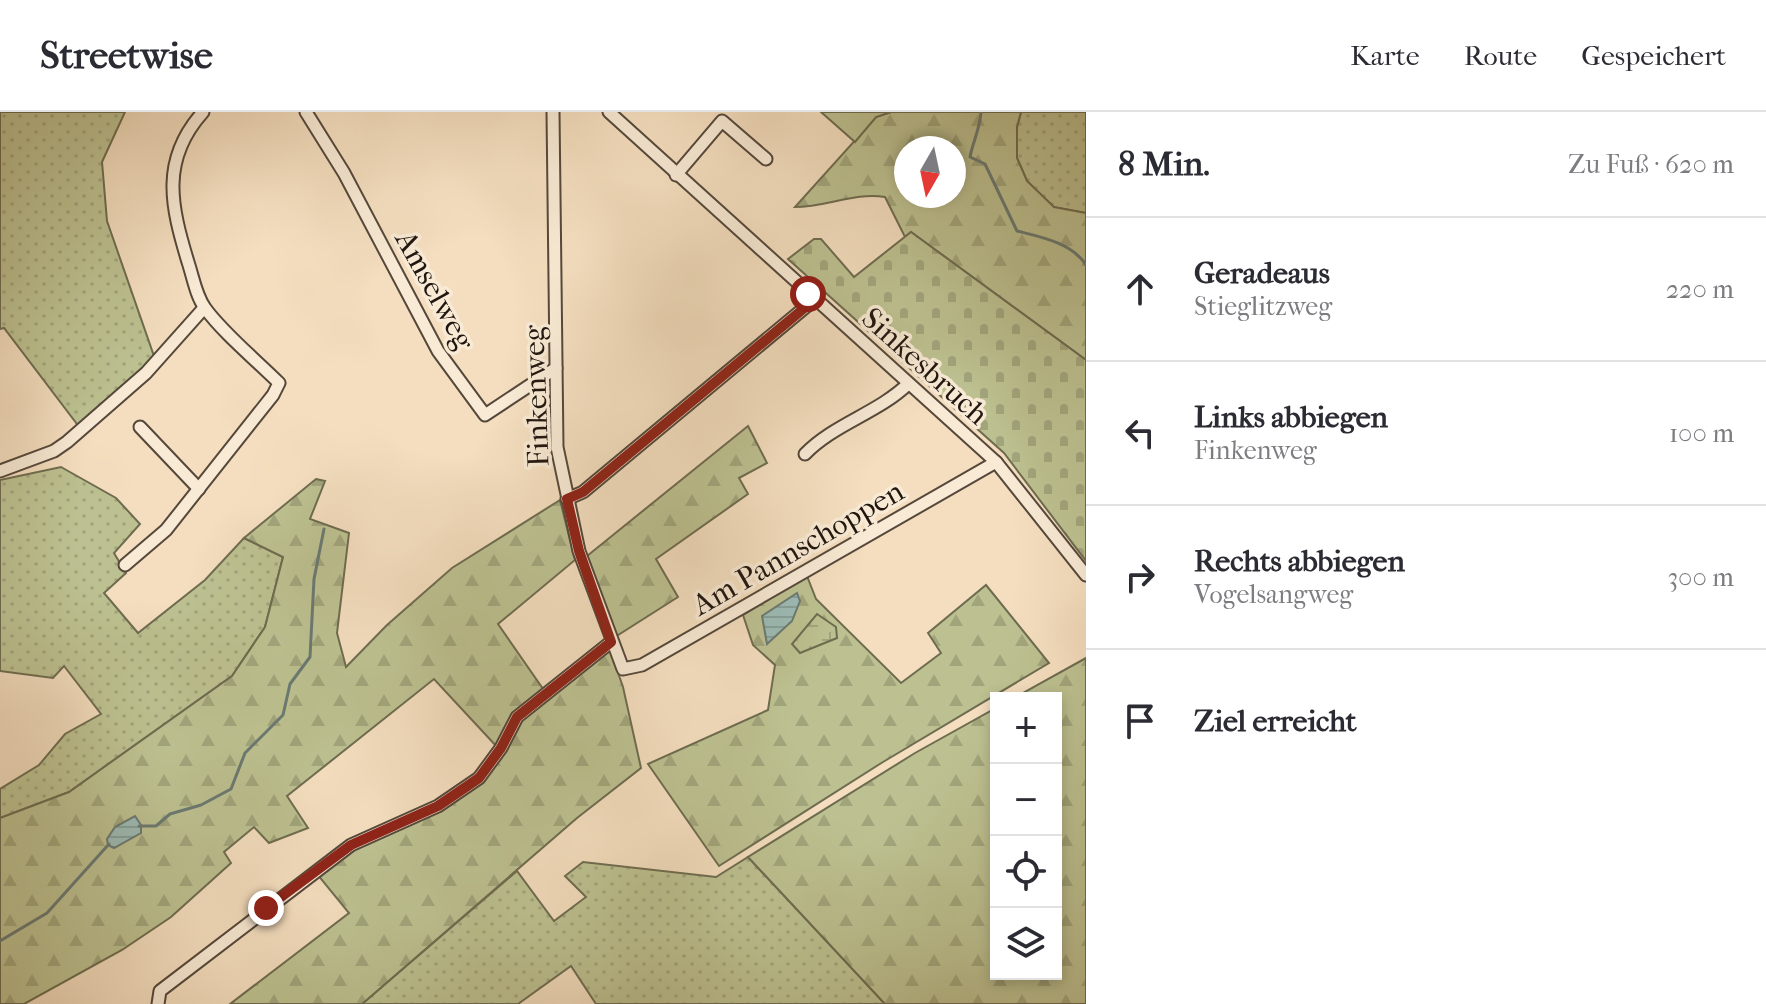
<!DOCTYPE html>
<html lang="de">
<head>
<meta charset="utf-8">
<style>
	body { margin:0; font-family:"IM FELL French Canon",serif; background:#f7f7f7; color:#2b2b33 }
	.controls { position:absolute; right:24px; bottom:24px; display:grid; overflow:hidden; border-radius:0px; box-shadow:0 4px 12px #0003 }
	.controls button { width:72px; height:72px; display:grid; place-items:center; padding:0; border:0; border-bottom:2px solid #e1e1e2; background:#fff; color:#2b2b33; font:40px sans-serif }
	.compass { position:absolute; left:894px; top:24px; width:72px; height:72px; border-radius:50%; background:#fff; box-shadow:0 4px 12px #0003; rotate:189deg }
	.stop { position:absolute; width:24px; height:24px; margin:-18px; border:6px solid #8f2418; border-radius:50%; background:#fff }
	.stop.end { background:#8f2418; border-color:#fff; box-shadow:0 2px 8px #0008 }
	.list { margin:0; padding:0; list-style:none }
	h2 { display:flex; justify-content:space-between; align-items:center; height:104px; margin:0; padding:0 32px; font-size:34px }
	h2 small { font-size:26px; font-weight:400; color:#7c7c81 }
	.list li { display:grid; grid-template-columns:52px 1fr auto; gap:24px; align-items:center; box-sizing:border-box; height:144px; padding:0 32px; border-top:2px solid #e1e1e2 }
	.list b { display:block; font-size:30px; white-space:nowrap }
	.list p { margin:0; font-size:26px; white-space:nowrap; color:#7c7c81 }
	.list em { font-size:26px; font-style:normal; color:#7c7c81 }
	.icon { flex:none; width:44px; height:44px; fill:none; stroke:currentColor; stroke-width:2; stroke-linecap:round; stroke-linejoin:round }
	.map { position:relative; flex:none; width:1086px; height:892px; overflow:hidden }
	header { display:flex; align-items:center; gap:48px; box-sizing:border-box; height:112px; padding:0 40px; background:#fff; border-bottom:2px solid #e1e1e2 }
	header strong { font-size:38px }
	nav { display:flex; gap:44px; margin-inline-start:auto; font-size:28px }
	main { display:flex }
	aside { flex:1; background:#fff }
	.map>svg:first-child { display:block }
	.grass { fill:url(#grass-dots); stroke:#6e6c50; stroke-width:2 }
	.forest { fill:url(#forest-firs); stroke:#6e6c50; stroke-width:2; fill-rule:evenodd }
	.wetland { fill:url(#wetland-marsh); stroke:#6e6c50; stroke-width:2 }
	.cemetery { fill:url(#cemetery-stones); stroke:#6e6c50; stroke-width:2 }
	.park { fill:#bdc191; stroke:#6e6c50; stroke-width:2 }
	.water { fill:url(#water-rules); stroke:#6a7a73; stroke-width:2 }
	.lines { fill:none; stroke-linecap:round; stroke-linejoin:round }
	.stream { stroke:#6a7a73; stroke-width:3 }
	.minor-casing { stroke:#55483b; stroke-width:15 }
	.minor { stroke:#f8ead5; stroke-width:11 }
	.route { stroke:#8f2418; stroke-width:10 }
	.labels { text-anchor:middle; stroke-width:7; stroke-linejoin:round; paint-order:stroke }
	.street-label { font-size:30px; fill:#20160f; stroke:#f8ead5 }
</style>
</head>
<body>
<header>
<strong>Streetwise</strong>
<nav><a>Karte</a><a>Route</a><a>Gespeichert</a></nav>
</header>
<main>
<div class="map">
<svg width="1086" height="892" viewBox="0 0 1086 892">
	<defs>
		<pattern id="grass-dots" width="8" height="8" patternUnits="userSpaceOnUse" patternTransform="scale(2)"><rect width="8" height="8" fill="#bdc191"/><path d="M2 2h.1M6 6h.1" fill="none" stroke="#a2a57c" stroke-width="1.8" stroke-linecap="round"/></pattern>
		<pattern id="forest-firs" width="22" height="20" patternUnits="userSpaceOnUse" patternTransform="scale(2)"><rect width="22" height="20" fill="#bdc191"/><path d="M5 1l3.5 6h-7zM16 11l3.5 6h-7z" fill="#a2a57c"/></pattern>
		<pattern id="wetland-marsh" width="20" height="14" patternUnits="userSpaceOnUse" patternTransform="scale(2)"><rect width="20" height="14" fill="#bdc191"/><path d="M1 5h8M5 5V1M11 12h8M15 12V8" fill="none" stroke="#a2a57c"/></pattern>
		<pattern id="cemetery-stones" width="16" height="16" patternUnits="userSpaceOnUse" patternTransform="scale(2)"><rect width="16" height="16" fill="#bdc191"/><path d="M2 7V4a2 2 0 0 1 4 0v3zM10 15v-3a2 2 0 0 1 4 0v3z" fill="#a2a57c"/></pattern>
		<pattern id="water-rules" width="6" height="5" patternUnits="userSpaceOnUse" patternTransform="scale(2)"><rect width="6" height="5" fill="#9cbcb6"/><path d="M0 2.5h6" fill="none" stroke="#86a19b"/></pattern>
	</defs>
	<rect width="100%" height="100%" fill="#f4debf"/>
	<filter id="stains"><feTurbulence type="fractalNoise" baseFrequency=".0025" numOctaves="4"/><feColorMatrix values="0 0 0 0 .2 0 0 0 0 .09 0 0 0 0 .02 0 0 0 .5 -.17"/></filter>
	<radialGradient id="worn" r=".72"><stop offset=".6" stop-color="#630" stop-opacity="0"/><stop offset="1" stop-color="#630" stop-opacity=".3"/></radialGradient>
	<g class="grass">
		<polygon points="0,0 125,0 102,50 107,109 155,247 80,316 4,216 0,217"/>
		<polygon points="1021,0 1086,0 1086,101 1053,95 1027,69 1017,46 1017,15"/>
		<polygon points="61,355 116,386 140,412 114,441 126,461 104,481 138,521 205,468 244,426 283,445 265,515 232,564 69,680 0,706 0,677 39,653 65,622 101,602 64,554 53,566 0,559 0,368"/>
		<polygon points="748,745 885,892 596,892 571,854 518,892 362,892 517,759 554,809 586,785 565,764 583,750 716,765"/>
	</g>
	<g class="forest">
		<path d="M 891,0 L 1021,0 L 1017,15 L 1017,46 L 1027,69 L 1054,95 L 1086,101 L 1086,248 L 911,120 L 905,125 L 885,85 C 855,80 826,95 795,95 L 876,5 ZM 906,36 L 954,36 L 954,84 L 906,84 Z"/>
		<polygon points="748,314 767,351 739,366 748,382 656,447 678,485 615,525 587,444"/>
		<polygon points="316,367 325,369 310,407 349,421 337,521 346,555 387,513 452,456 560,388 575,448 498,512 548,584 609,535 623,575 641,656 577,706 362,892 230,892 349,801 317,762 352,735 482,669 498,636 434,567 287,684 308,716 269,731 254,715 224,740 231,751 171,805 122,838 24,892 0,892 0,706 69,680 232,564 265,515 283,445 244,426"/>
		<polygon points="807,464 816,487 901,571 941,541 928,521 986,473 1049,551 883,650 719,754 648,652 768,598 775,553 753,533 743,503"/>
		<polygon points="1086,546 1086,892 885,892 748,745 915,641 996,596 996,862 1056,862 1056,586 1014,586"/>
	</g>
	<polygon class="wetland" points="817,502 836,515 837,526 800,541 792,532"/>
	<polygon class="cemetery" points="911,120 1086,248 1086,449 1004,341 788,147 814,127 821,127 854,165"/>
	<polygon class="park" points="821,0 891,0 876,5 855,30"/>
	<g class="water">
		<polygon points="797,481 800,489 792,509 767,532 762,504"/>
		<polygon points="135,704 141,713 141,721 114,736 108,733 107,727 115,715"/>
	</g>
	<g class="lines">
		<g class="stream">
			<path d="M 981,0 C 980,17 973,29 970,45 L 985,52 L 1017,119 C 1041,125 1072,131 1086,153"/>
			<polyline points="139,714 156,714 170,702 201,693 231,677 245,641 283,603 290,572 310,545 314,467 324,417"/>
			<polyline points="0,829 47,801 109,732"/>
		</g>
		<defs>
			<g id="minor">
				<polyline points="306,0 344,61 438,239 485,303 556,256"/>
				<polyline points="553,0 557,335 579,439 623,557 642,553 996,350"/>
				<polyline points="609,0 996,350 1086,463"/>
				<polyline points="676,63 722,9 766,47"/>
				<polyline points="140,315 199,377"/>
				<path d="M 805,342 C 834,312 878,301 908,272"/>
				<polyline points="0,359 54,339 67,330 146,261 204,196"/>
				<polyline points="567,387 583,380 814,188"/>
				<path d="M 125,453 L 166,418 L 273,283 L 279,271 C 257,249 222,220 205,196 C 196,184 193,165 188,150 C 171,94 160,48 203,0"/>
				<polyline points="158,892 160,879 351,733 438,694 479,666 501,636 517,605 611,530"/>
			</g>
		</defs>
		<use href="#minor" class="minor-casing"/>
		<use href="#minor" class="minor"/>
	</g>
	<g class="lines">
		<polyline class="route" points="266,796 351,733 438,694 479,666 501,636 517,605 611,530 579,439 567,387 583,380 814,188 808,182"/>
	</g>
	<g class="labels">
		<g class="street-label">
			<text transform="translate(435 178) rotate(61)" y="10">Amselweg</text>
			<text transform="translate(925 254) rotate(42)" y="10">Sinkesbruch</text>
			<text transform="translate(536 284) rotate(-92)" y="10">Finkenweg</text>
			<text transform="translate(798 436) rotate(-30)" y="10">Am Pannschoppen</text>
		</g>
	</g>
	<rect width="100%" height="100%" filter="url(#stains)"/>
	<rect width="100%" height="100%" fill="url(#worn)"/>
</svg>
<div class="controls">
<button>+</button>
<button>−</button>
<button><svg class="icon" aria-label="locate" viewBox="0 0 24 24"><circle cx="12" cy="12" r="6"/><path d="M12 2v4M12 18v4M2 12h4M18 12h4"/></svg></button>
<button><svg class="icon" aria-label="layers" viewBox="0 0 24 24"><path d="M12 4l9 5-9 5-9-5zM3 14l9 5 9-5"/></svg></button>
</div>
<svg class="compass" viewBox="-18 -18 36 36"><path d="M0-13l5 13h-10z" fill="#e53935"/><path d="M0 13l5-13h-10z" fill="#7c7c81"/></svg>
<div class="stop" style="left:808px;top:182px"></div>
<div class="stop end" style="left:266px;top:796px"></div>
</div>
<aside>
<h2>8 Min.<small>Zu Fuß · 620 m</small></h2>
<ul class="list">
<li><svg class="icon" aria-label="ahead" viewBox="0 0 24 24"><path d="M12 20V5M6 11l6-6 6 6"/></svg><div><b>Geradeaus</b><p>Stieglitzweg</p></div><em>220 m</em></li>
<li><svg class="icon" aria-label="left" viewBox="0 0 24 24"><path d="M17 20v-9H6M10 6l-5 5 5 5"/></svg><div><b>Links abbiegen</b><p>Finkenweg</p></div><em>100 m</em></li>
<li><svg class="icon" aria-label="right" viewBox="0 0 24 24"><path d="M7 20v-9h11M14 6l5 5-5 5"/></svg><div><b>Rechts abbiegen</b><p>Vogelsangweg</p></div><em>300 m</em></li>
<li><svg class="icon" aria-label="arrive" viewBox="0 0 24 24"><path d="M6 21V4h12l-3 4 3 4H6"/></svg><div><b>Ziel erreicht</b></div></li>
</ul>
</aside>
</main>
</body>
</html>
